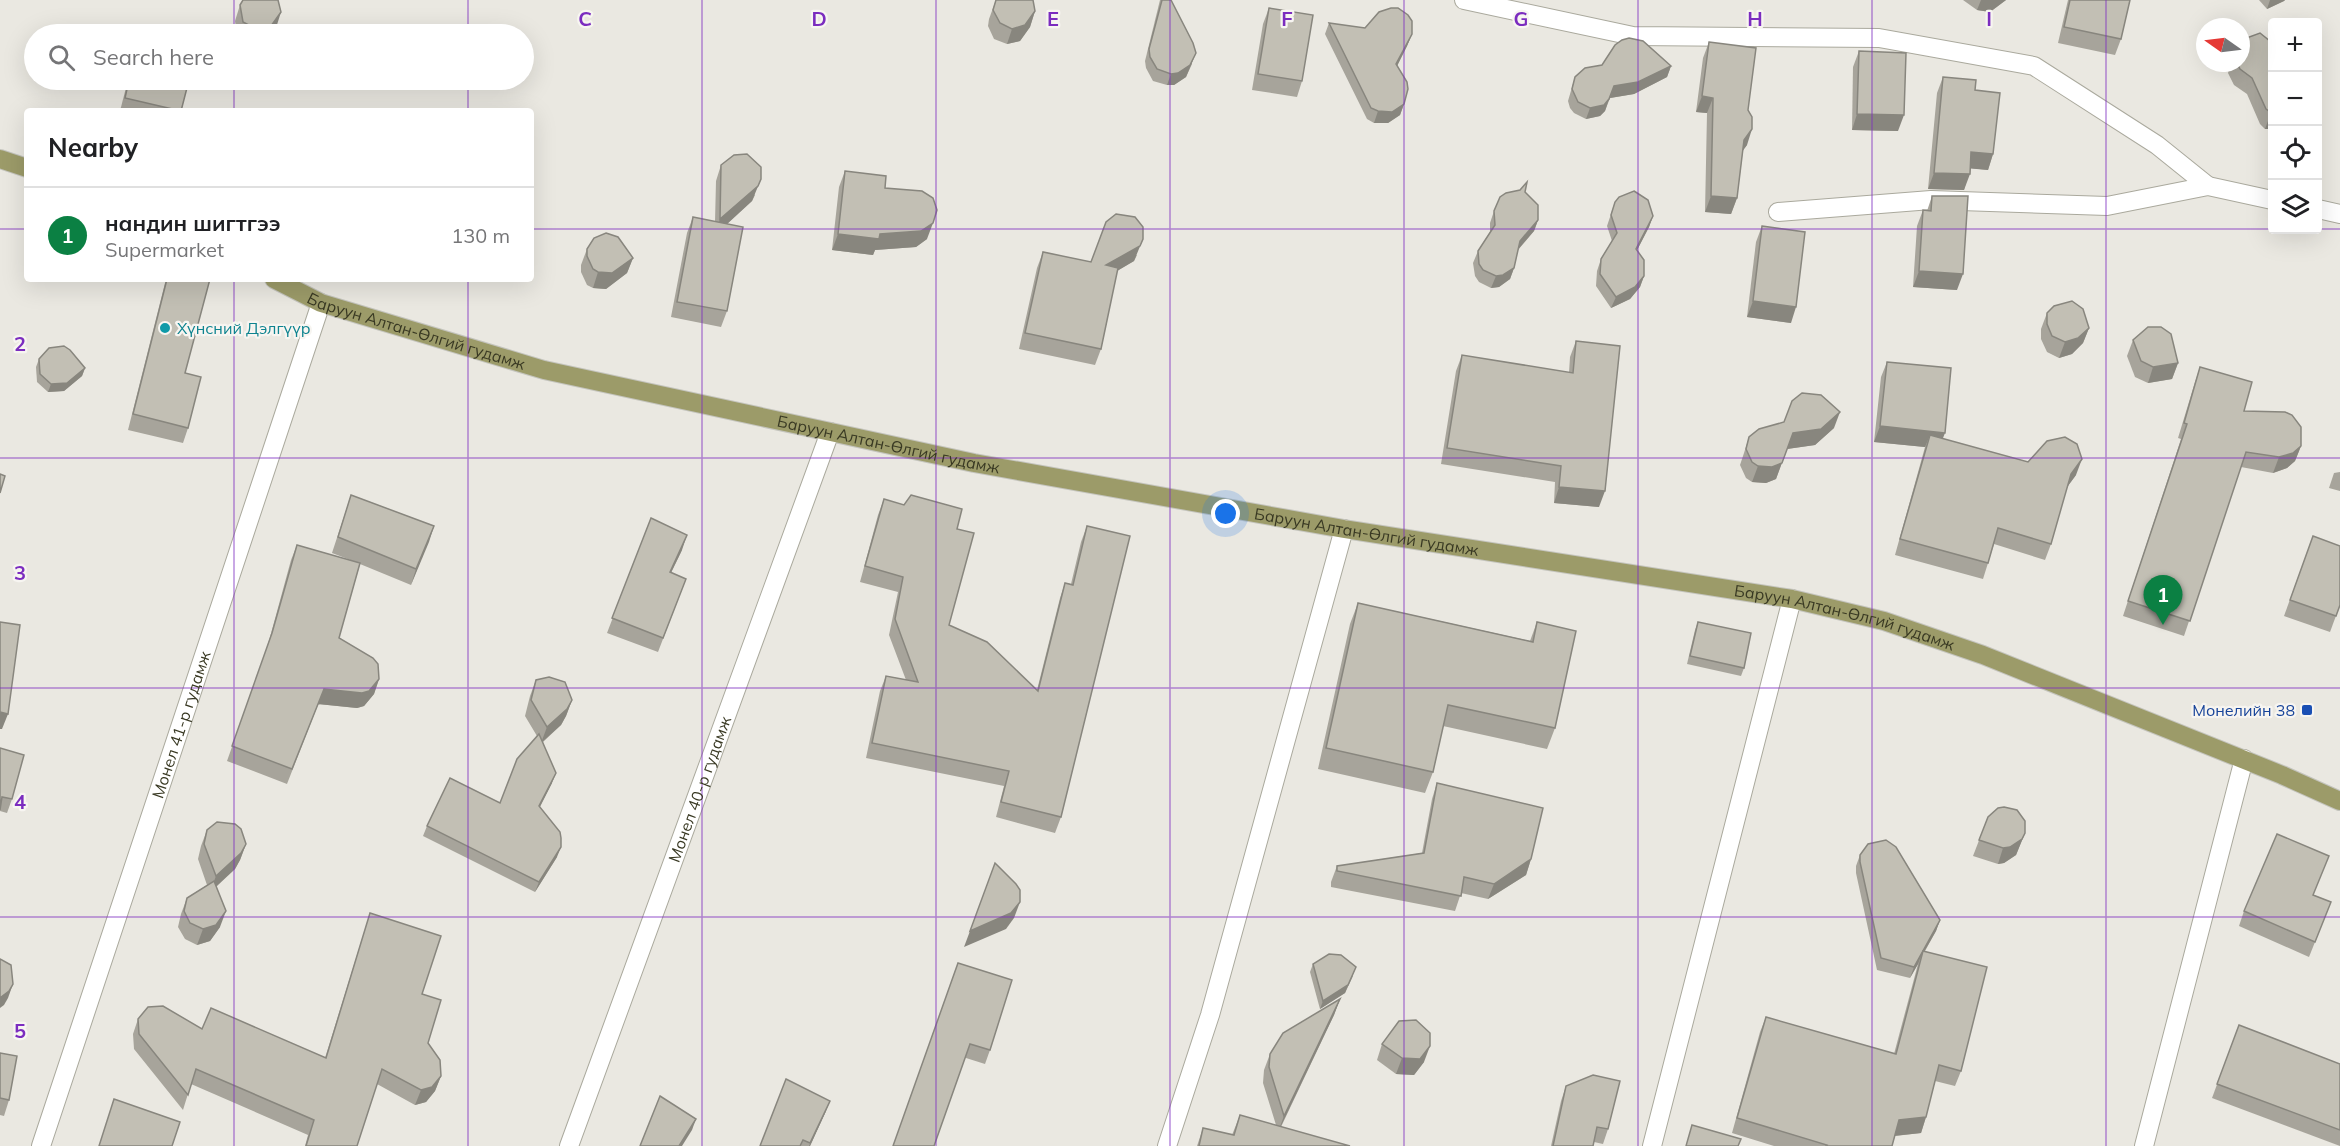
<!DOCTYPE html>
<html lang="en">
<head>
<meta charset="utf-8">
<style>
	body { margin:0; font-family:Mulish,sans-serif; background:#f6f6f6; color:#202124 }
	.controls { position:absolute; right:18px; top:18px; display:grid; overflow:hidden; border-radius:6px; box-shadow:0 6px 24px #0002 }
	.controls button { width:54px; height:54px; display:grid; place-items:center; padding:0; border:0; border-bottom:2px solid #e0e0e0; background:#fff; color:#202124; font:30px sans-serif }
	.compass { position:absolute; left:2196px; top:18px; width:54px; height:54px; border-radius:50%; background:#fff; box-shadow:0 6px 24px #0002; rotate:284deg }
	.you { position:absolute; left:1226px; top:514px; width:21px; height:21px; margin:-15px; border:4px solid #fff; border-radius:50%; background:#1a73e8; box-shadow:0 0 0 9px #1a73e833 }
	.badge { display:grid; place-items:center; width:39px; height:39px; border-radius:50%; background:#0b8043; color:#fff; font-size:20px; font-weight:700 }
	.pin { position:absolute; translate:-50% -50px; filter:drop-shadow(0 2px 3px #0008) }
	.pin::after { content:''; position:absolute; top:32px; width:21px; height:18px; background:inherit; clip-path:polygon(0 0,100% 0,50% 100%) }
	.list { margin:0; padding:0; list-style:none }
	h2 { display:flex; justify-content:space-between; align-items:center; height:78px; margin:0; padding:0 24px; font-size:26px }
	h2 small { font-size:20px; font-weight:400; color:#757577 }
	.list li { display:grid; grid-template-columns:39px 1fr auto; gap:18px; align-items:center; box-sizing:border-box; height:96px; padding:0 24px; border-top:2px solid #e0e0e0 }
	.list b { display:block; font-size:22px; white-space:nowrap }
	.list p { margin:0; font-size:20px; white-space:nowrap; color:#757577 }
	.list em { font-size:20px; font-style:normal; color:#757577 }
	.icon { flex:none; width:33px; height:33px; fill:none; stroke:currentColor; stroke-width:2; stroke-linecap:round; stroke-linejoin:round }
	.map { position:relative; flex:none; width:2340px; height:1146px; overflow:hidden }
	.search { position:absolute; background:#fff; box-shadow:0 6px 24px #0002; left:24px; top:24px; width:510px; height:66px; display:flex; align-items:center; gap:15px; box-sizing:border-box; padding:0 21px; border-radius:33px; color:#757577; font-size:22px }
	.panel { position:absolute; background:#fff; box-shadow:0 6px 24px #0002; left:24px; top:108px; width:510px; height:174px; border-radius:6px }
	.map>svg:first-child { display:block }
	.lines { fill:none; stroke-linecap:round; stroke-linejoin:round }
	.minor-casing { stroke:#aaa99d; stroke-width:20 }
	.major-casing { stroke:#c4c4bd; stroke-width:20 }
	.minor { stroke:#fff; stroke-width:18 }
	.major { stroke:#9c9b69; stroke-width:18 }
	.wall { fill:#a7a49b }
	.shaded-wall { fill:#88867e }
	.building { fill:#c2bfb4; stroke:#88867e; stroke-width:1.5 }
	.grid { fill:none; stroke:#7b2cbf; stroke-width:1.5; stroke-opacity:0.55 }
	.culture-dot { fill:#0f9aa8; stroke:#f7f5f1; stroke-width:2 }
	.transit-dot { fill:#1a4fb4; stroke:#f7f5f1; stroke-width:2 }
	.labels { text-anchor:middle; stroke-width:4.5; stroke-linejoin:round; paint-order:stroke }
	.culture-label { font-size:16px; fill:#0d838f; stroke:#f7f5f1; text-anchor:start }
	.street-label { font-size:16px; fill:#393923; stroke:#f7f5f1 }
	.transit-label { font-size:16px; fill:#164399; stroke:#f7f5f1; text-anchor:end }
	.grid-label { font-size:20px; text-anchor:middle; font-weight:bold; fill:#7b2cbf; stroke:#f7f5f1; stroke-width:4.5; stroke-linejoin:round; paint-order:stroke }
</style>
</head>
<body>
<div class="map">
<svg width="2340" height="1146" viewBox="0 0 2340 1146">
	<rect width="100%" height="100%" fill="#eae8e1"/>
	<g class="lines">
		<defs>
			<g id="minor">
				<polyline points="1464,0 1633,36 1879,38 2034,66 2157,145 2208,186"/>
				<polyline points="2318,209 2340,214"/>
				<polyline points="1778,212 1931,200 2107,206 2208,186 2272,200"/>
				<path id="s1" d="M 41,1146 L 321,303"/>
				<path id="s2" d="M 569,1146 L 830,432"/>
				<polyline points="1167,1146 1210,1015 1344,529"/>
				<polyline points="1652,1146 1792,599"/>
				<polyline points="2144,1146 2244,759"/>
			</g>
			<g id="major">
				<polyline points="0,159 27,168"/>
				<path id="s3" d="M 274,279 L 321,303 L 544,370 L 974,463 L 1344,529 L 1792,599 L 1884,621 L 1983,655 L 2282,775 L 2340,801"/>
			</g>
		</defs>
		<use href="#minor" class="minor-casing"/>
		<use href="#major" class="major-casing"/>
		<use href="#minor" class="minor"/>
		<use href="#major" class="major"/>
	</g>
	<g class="wall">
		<polygon points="996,0 1035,11 1030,27 1020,41 1007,44 994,39 988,26 989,19"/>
		<polygon points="1160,0 1171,0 1192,64 1186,77 1174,85 1167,85 1153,81 1146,68 1145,61"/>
		<polygon points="1963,0 2006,0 1990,12 1977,10"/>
		<polygon points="2068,0 2130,0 2121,39 2115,55 2058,43"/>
		<polygon points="2259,0 2285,0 2284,1 2267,9"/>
		<polygon points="240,5 276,28 271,34 237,34 235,21"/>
		<polygon points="1269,8 1302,81 1297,97 1252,90 1263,24"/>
		<polygon points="1329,23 1365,28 1412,34 1407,46 1397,66 1404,104 1400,115 1388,123 1374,123 1367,119 1325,34"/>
		<polygon points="1709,42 1748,110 1747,145 1743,150 1737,198 1731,214 1705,212 1707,113 1696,112 1703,58"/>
		<polygon points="2272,48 2272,129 2265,129 2260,124 2247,94 2234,85 2228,73 2231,63 2241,63"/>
		<polygon points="1859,51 1898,131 1852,130 1853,67"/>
		<polygon points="1671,66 1667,77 1634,94 1610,98 1605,111 1600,116 1586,119 1574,113 1570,108 1568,101 1575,77"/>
		<polygon points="1943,77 1975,90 1993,154 1988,170 1970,168 1964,190 1928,189 1937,93"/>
		<polygon points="128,80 189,80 181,111 120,111"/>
		<polygon points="721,165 755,195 752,201 727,224 727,311 721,327 671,317 687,233 693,217 715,222 716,181"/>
		<polygon points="845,171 885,188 927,239 916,247 875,250 873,255 832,250 839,187"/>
		<polygon points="1525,192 1538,220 1534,231 1518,250 1514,268 1510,279 1499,287 1491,288 1479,282 1475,276 1473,263 1478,251 1490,232 1490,223 1494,211"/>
		<polygon points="1932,196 1957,290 1913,287 1917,226 1923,210 1927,211"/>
		<polygon points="1615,202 1653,216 1649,227 1637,250 1644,276 1640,287 1630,299 1611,308 1596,286 1597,271 1601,259 1612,241 1607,226"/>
		<polygon points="1762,226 1791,323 1747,317 1756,242"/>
		<polygon points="587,249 633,258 627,273 606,289 593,288 587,285 581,272 581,265"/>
		<polygon points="1043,252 1091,262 1137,255 1134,261 1117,271 1101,349 1095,365 1019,349 1037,268"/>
		<polygon points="166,279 210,279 185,373 188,428 183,443 128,430"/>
		<polygon points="2047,313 2089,328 2083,343 2072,354 2059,358 2047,352 2041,339 2041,329"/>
		<polygon points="2133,340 2178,363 2172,379 2148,383 2135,377 2127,356"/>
		<polygon points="1576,341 1599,507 1554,503 1555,482 1441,464 1456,371 1462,355 1569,373 1570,357"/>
		<polygon points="39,359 85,368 82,376 64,391 48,392 37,382 36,367"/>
		<polygon points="1887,362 1943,439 2076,475 2067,487 2051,544 2045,560 1994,544 1988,563 1983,579 1895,555 1925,447 1874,442 1881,377"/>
		<polygon points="2200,367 2244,411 2301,446 2295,461 2287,468 2273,473 2241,467 2184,636 2123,616 2181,439 2178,438 2195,382"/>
		<polygon points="1834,428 1815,445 1787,449 1776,479 1766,483 1752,482 1746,478 1740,465 1744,453 1749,437"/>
		<polygon points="2340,472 2340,491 2329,488 2334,473"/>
		<polygon points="351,495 434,526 411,585 360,564 339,638 379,679 374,694 364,706 357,708 318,704 287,784 227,761 267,648 291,560 297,545 353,561 332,553"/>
		<polygon points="884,499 957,529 949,625 1037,690 1060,598 1065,583 1071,584 1081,542 1087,526 1061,817 1055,833 996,817 1004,786 866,758 880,691 886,676 906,680 889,635 898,592 860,582 878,515"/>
		<polygon points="651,518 682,550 671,573 686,579 658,652 607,633"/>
		<polygon points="2313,536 2340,605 2330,632 2284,616"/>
		<polygon points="1358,603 1530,641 1537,622 1555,728 1547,749 1443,726 1433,772 1425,793 1318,769 1350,624"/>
		<polygon points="1698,622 1744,668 1741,676 1687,664 1695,630"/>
		<polygon points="536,680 572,700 566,716 561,725 543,742 552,783 540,807 557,857 535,892 423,836 427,826 500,803 537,736 525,716 530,696"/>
		<polygon points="0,748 12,799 7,813 0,811"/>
		<polygon points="1437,783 1531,859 1526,875 1488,899 1461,893 1455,911 1331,887 1331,882 1337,866 1422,853 1432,799"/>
		<polygon points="1988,817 2025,833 2016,855 2004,863 1998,864 1973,856"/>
		<polygon points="207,830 246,844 240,860 235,869 216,887 220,927 210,941 197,945 185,939 178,927 181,914 187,898 207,885 198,859 201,846"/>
		<polygon points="1860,855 1940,920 1936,931 1925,951 1961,1071 1955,1086 1935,1081 1926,1117 1921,1133 1895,1136 1892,1146 1774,1146 1732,1133 1760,1032 1766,1017 1894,1054 1918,964 1910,978 1877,970 1856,873 1856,866"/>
		<polygon points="2314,895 2331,902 2309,957 2239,926 2244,911"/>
		<polygon points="370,913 422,994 428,1043 441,1076 435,1091 426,1102 415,1105 377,1084 357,1146 305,1146 308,1135 191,1084 183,1110 134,1049 133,1034 138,1019 202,1029 325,1058"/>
		<polygon points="958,963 990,1050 985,1064 966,1058"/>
		<polygon points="1313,964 1353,976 1345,993 1320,1009 1310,972"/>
		<polygon points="1340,999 1334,1015 1281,1127 1350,1146 1197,1146 1203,1128 1232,1135 1240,1115 1276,1125 1263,1083 1264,1070 1270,1054"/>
		<polygon points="2239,1025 2340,1064 2340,1146 2212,1098"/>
		<polygon points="1382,1044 1424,1062 1414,1075 1396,1074 1377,1060"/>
		<polygon points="0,1053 9,1100 4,1116 0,1115"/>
		<polygon points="1566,1086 1608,1129 1603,1144 1594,1142 1593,1146 1551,1146 1561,1101"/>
		<polygon points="826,1111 810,1146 760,1146"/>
	</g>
	<g class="shaded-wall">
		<polygon points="1981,0 2006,0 1990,12 1977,10"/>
		<polygon points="2270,0 2285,0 2284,1 2267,9"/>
		<polygon points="1035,11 1030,27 1020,41 1007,44 1012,29"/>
		<polygon points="281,12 276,28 271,34 257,34 258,30"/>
		<polygon points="1412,34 1407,46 1392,76 1396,64"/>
		<polygon points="1196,53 1186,77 1174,85 1167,85 1171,74"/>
		<polygon points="1671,66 1667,77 1634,94 1610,98 1614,86"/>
		<polygon points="1702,96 1713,98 1707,113 1696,112"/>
		<polygon points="1609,99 1605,111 1600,116 1586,119 1590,108"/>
		<polygon points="1404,104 1400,115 1388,123 1374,123 1378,111"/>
		<polygon points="2271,113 2272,113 2272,129 2265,129"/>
		<polygon points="1857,114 1904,115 1898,131 1852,130"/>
		<polygon points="1752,129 1747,145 1739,156 1744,140"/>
		<polygon points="1971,152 1993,154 1988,170 1965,168"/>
		<polygon points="1934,173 1970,174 1964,190 1928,189"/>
		<polygon points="761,179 752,201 715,235 720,219"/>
		<polygon points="1711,196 1737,198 1731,214 1705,212"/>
		<polygon points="1653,216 1649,227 1632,260 1636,249"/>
		<polygon points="1538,220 1534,231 1515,253 1520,241"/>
		<polygon points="933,223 927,239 916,247 875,250 873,255 832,250 838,234 880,234"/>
		<polygon points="1143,239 1134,261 1100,281 1106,265"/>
		<polygon points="633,258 627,273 606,289 593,288 598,272"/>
		<polygon points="1514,268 1510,279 1499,287 1491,288 1496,276"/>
		<polygon points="1919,271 1963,274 1957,290 1913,287"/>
		<polygon points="1644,276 1640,287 1630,299 1611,308 1616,297"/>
		<polygon points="1753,301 1796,307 1791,323 1747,317"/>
		<polygon points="2089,328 2083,343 2072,354 2059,358 2065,342"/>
		<polygon points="2178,363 2172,379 2148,383 2153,367"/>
		<polygon points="85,368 82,376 64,391 48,392 51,384"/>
		<polygon points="1840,412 1834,428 1815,445 1787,449 1776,479 1766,483 1752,482 1758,466 1793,433"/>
		<polygon points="1880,426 1945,433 1939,448 1930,435 1925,447 1874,442"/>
		<polygon points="2301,446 2295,461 2287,468 2273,473 2279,457"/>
		<polygon points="2082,459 2076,475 2065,490 2071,474"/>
		<polygon points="1559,487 1605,491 1599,507 1554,503"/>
		<polygon points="434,526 429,542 411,585 416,569"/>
		<polygon points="687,535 682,550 664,587 670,572"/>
		<polygon points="379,679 374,694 364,706 357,708 318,704 287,784 324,689"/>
		<polygon points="572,700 566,716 561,725 541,743 547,727"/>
		<polygon points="0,712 8,714 2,729 0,729"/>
		<polygon points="556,773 552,783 535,816 539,806"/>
		<polygon points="2025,833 2016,855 2004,863 1998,864 2003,848"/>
		<polygon points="246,844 240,860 235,869 210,892 216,876"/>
		<polygon points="561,847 557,857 535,892 539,882"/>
		<polygon points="1531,859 1526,875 1488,899 1494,884"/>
		<polygon points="1020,902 1014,918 1006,929 964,947 970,931"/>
		<polygon points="226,911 220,927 210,941 197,945 203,929"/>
		<polygon points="1940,920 1936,931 1920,959 1922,952"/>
		<polygon points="1922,953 1918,964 1910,978 1914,967"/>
		<polygon points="1356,967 1345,993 1320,1009 1323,1001"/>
		<polygon points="13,984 8,998 4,1005 0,1008 0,998"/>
		<polygon points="1340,999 1334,1015 1278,1132 1284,1116"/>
		<polygon points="1430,1046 1424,1062 1414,1075 1396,1074 1402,1058"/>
		<polygon points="441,1076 435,1091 426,1102 415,1105 421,1090"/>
		<polygon points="830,1101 826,1111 810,1146 809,1146"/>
		<polygon points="1926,1117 1921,1133 1893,1136 1899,1120"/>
		<polygon points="696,1119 692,1130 682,1146 679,1146"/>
	</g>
	<g class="building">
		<polygon points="243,0 278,0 281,12 271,26 258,30 243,22 240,5"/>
		<polygon points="996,0 1033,0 1035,11 1025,25 1012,29 1000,23 993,10"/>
		<polygon points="1162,0 1171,0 1193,43 1196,53 1190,65 1178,73 1171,74 1157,69 1150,57 1149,49"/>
		<polygon points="2070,0 2130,0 2121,39 2064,27"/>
		<polygon points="1269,8 1313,15 1302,81 1258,74"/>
		<polygon points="1391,8 1398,8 1408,15 1412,21 1412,34 1396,64 1407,82 1408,89 1404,104 1392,112 1378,111 1371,108 1329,23 1365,28 1379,12"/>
		<polygon points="2260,33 2271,42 2272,48 2272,113 2266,109 2252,78 2240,69 2237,63 2241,63 2241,40"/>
		<polygon points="1629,38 1643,41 1671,66 1638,82 1614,86 1609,99 1604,105 1590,108 1578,102 1572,89 1575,77 1585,68 1602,65 1615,45 1622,40"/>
		<polygon points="1709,42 1756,48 1748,110 1752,117 1752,129 1744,140 1737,198 1711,196 1713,98 1702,96"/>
		<polygon points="1859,51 1906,53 1904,115 1857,114"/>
		<polygon points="1943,77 1976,80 1975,90 2000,93 1993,154 1971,152 1970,174 1934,173"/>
		<polygon points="129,80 189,80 181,111 125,98"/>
		<polygon points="747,154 761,167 761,179 758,186 720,219 721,165 734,155"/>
		<polygon points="845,171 886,176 885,188 922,191 933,198 937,210 933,223 921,231 880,234 879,239 838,234"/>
		<polygon points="1527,182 1525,192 1538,205 1538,220 1520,241 1514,268 1503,275 1496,276 1483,270 1479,264 1478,251 1495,225 1494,211 1500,197 1506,193 1520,190"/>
		<polygon points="1634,191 1648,200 1653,216 1636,249 1644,260 1644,276 1635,287 1616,297 1600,274 1601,259 1617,233 1611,215 1615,202 1619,197"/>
		<polygon points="1932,196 1968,196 1963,274 1919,271 1923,210 1931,211"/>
		<polygon points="1116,214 1135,217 1143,227 1143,239 1140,246 1106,265 1118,268 1101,349 1025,333 1043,252 1091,262 1106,222"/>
		<polygon points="693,217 743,227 727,311 677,302"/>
		<polygon points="1762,226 1805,232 1796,307 1753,301"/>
		<polygon points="606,233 618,237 633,258 612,273 598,272 593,269 587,256 587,249 594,238"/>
		<polygon points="167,279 210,279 185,373 201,377 188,428 133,414"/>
		<polygon points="2072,301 2083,309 2089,328 2078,338 2065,342 2052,336 2047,324 2047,313 2054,306"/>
		<polygon points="2148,327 2161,327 2171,334 2178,363 2153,367 2141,361 2133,340"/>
		<polygon points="1576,341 1620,346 1605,491 1559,487 1561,466 1447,448 1462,355 1573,373"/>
		<polygon points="64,346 70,350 85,368 67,383 51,384 40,374 39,359 49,348"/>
		<polygon points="1887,362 1951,368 1945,433 1880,426"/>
		<polygon points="2200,367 2252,382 2244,411 2285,412 2292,415 2301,427 2301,446 2293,453 2279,457 2246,452 2190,621 2128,601 2187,424 2184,423"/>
		<polygon points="1802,393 1821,395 1840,412 1821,429 1793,433 1782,463 1772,467 1758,466 1752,462 1746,449 1749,437 1759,429 1784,422 1792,401"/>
		<polygon points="1930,435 2028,462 2047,441 2065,437 2077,444 2082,459 2071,474 2051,544 1998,528 1988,563 1900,539"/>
		<polygon points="0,474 5,476 0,493"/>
		<polygon points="351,495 434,526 416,569 338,537"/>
		<polygon points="911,495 962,509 957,529 974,533 949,625 987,642 1038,691 1065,583 1073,585 1087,526 1130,536 1061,817 1001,802 1009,771 872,743 886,676 918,682 895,619 903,577 865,566 884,499 904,505"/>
		<polygon points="651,518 687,535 670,572 686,579 663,638 612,618"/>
		<polygon points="2313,536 2340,546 2340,605 2336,616 2290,600"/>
		<polygon points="297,545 360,563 339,638 373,658 378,664 379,679 369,691 362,693 324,689 292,769 232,746 272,633"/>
		<polygon points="1358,603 1533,642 1537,622 1576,631 1555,728 1448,705 1433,772 1326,748"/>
		<polygon points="0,622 20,625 8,714 0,712"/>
		<polygon points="1698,622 1751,633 1744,668 1690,656"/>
		<polygon points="549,677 565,682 572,700 567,709 547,727 531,700 536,680"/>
		<polygon points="539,734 556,773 539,806 560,832 561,838 561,847 539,882 427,826 450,778 500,803 517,759"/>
		<polygon points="0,748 24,755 12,799 2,797 0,810"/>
		<polygon points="1437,783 1543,808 1531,859 1494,884 1464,877 1461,896 1337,871 1337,866 1424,853"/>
		<polygon points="2004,807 2017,810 2025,821 2025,833 2022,839 2010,847 2003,848 1979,840 1988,817 1998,808"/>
		<polygon points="217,822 235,824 241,829 246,844 241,853 216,876 204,844 207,830"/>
		<polygon points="2277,834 2329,856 2313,895 2331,902 2315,942 2244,911"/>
		<polygon points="1886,840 1896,847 1940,920 1914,967 1881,958 1860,862 1860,855 1868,844"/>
		<polygon points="995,863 1016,884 1020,890 1020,902 1011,913 970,931"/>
		<polygon points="214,881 226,911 216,925 203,929 190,923 184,911 187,898"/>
		<polygon points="370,913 441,936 422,994 441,1000 428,1043 440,1060 441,1076 432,1087 421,1090 382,1069 357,1146 306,1146 314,1120 196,1069 188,1095 139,1034 138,1019 148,1007 163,1006 202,1029 211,1008 326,1058"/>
		<polygon points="1923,951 1987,967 1961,1071 1939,1065 1926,1117 1899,1120 1892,1146 1826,1146 1827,1145 1737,1118 1766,1017 1896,1054"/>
		<polygon points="1329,954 1341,955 1356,967 1348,985 1323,1001 1313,964"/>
		<polygon points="0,959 11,965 13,984 9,991 0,998"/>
		<polygon points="958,963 1012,980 990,1050 970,1044 934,1146 893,1146"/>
		<polygon points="1340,999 1284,1116 1269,1067 1270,1054 1283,1033"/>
		<polygon points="1416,1020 1430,1033 1430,1046 1420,1059 1402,1058 1382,1044 1399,1021"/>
		<polygon points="2239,1025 2340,1064 2340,1130 2217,1084"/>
		<polygon points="0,1053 17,1056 9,1100 0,1098"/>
		<polygon points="1593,1075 1620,1081 1608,1129 1597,1127 1593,1146 1553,1146 1566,1086"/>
		<polygon points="786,1079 830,1101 810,1143 803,1140 800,1146 760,1146"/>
		<polygon points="660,1096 696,1119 679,1146 640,1146"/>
		<polygon points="114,1099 180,1122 172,1146 99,1146"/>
		<polygon points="1240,1115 1350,1146 1199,1146 1203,1128 1234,1135"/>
		<polygon points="1692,1125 1741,1139 1738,1146 1686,1146"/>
	</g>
	<path class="grid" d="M 234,0 L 234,34M 468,0 L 468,34M 702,0 L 702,1146M 936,0 L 936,1146M 1170,0 L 1170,1146M 1404,0 L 1404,1146M 1638,0 L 1638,1146M 1872,0 L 1872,1146M 2106,0 L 2106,1146M 234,80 L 234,111M 468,80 L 468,111M 0,229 L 27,229M 531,229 L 2272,229M 2318,229 L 2340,229M 234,279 L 234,1146M 468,279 L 468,1146M 0,458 L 2340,458M 0,688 L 2340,688M 0,917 L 2340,917"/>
	<circle class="culture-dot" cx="165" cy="328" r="6"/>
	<rect class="transit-dot" x="2301" y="704" width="12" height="12" rx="3"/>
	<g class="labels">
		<g class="culture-label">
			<text x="177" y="334">Хүнсний Дэлгүүр</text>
		</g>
		<g class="street-label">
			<text dy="6" stroke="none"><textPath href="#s3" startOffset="152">Баруун Алтан-Өлгий гудамж</textPath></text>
			<text dy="6" stroke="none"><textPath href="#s3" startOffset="638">Баруун Алтан-Өлгий гудамж</textPath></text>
			<text dy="6" stroke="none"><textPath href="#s3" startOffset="1124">Баруун Алтан-Өлгий гудамж</textPath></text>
			<text dy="6" stroke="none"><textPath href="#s3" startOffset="1610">Баруун Алтан-Өлгий гудамж</textPath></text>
			<text dy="6" stroke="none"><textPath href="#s1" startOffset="444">Монел 41-р гудамж</textPath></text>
			<text dy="6" stroke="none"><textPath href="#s2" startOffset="380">Монел 40-р гудамж</textPath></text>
		</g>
		<g class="transit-label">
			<text x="2295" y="716">Монелийн 38</text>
		</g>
	</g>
	<g class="grid-label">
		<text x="585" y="26">C</text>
		<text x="819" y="26">D</text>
		<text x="1053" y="26">E</text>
		<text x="1287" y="26">F</text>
		<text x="1521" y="26">G</text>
		<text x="1755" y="26">H</text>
		<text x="1989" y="26">I</text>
		<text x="20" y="351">2</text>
		<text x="20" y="580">3</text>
		<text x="20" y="809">4</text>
		<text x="20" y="1038">5</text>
	</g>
</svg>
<div class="controls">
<button>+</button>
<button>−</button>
<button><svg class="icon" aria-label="locate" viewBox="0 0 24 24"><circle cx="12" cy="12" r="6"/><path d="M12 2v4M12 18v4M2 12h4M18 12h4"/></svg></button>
<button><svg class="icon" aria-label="layers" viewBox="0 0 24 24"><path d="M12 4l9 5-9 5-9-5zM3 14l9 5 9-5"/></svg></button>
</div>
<svg class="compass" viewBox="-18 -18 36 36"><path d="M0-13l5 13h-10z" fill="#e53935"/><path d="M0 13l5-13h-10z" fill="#757577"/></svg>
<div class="you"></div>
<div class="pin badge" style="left:2163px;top:625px">1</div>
<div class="search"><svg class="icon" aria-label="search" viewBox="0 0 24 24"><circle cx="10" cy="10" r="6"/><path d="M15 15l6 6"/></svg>Search here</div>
<section class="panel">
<h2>Nearby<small></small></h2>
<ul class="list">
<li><span class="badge">1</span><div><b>нандин шигтгээ</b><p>Supermarket</p></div><em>130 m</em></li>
</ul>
</section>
</div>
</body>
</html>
